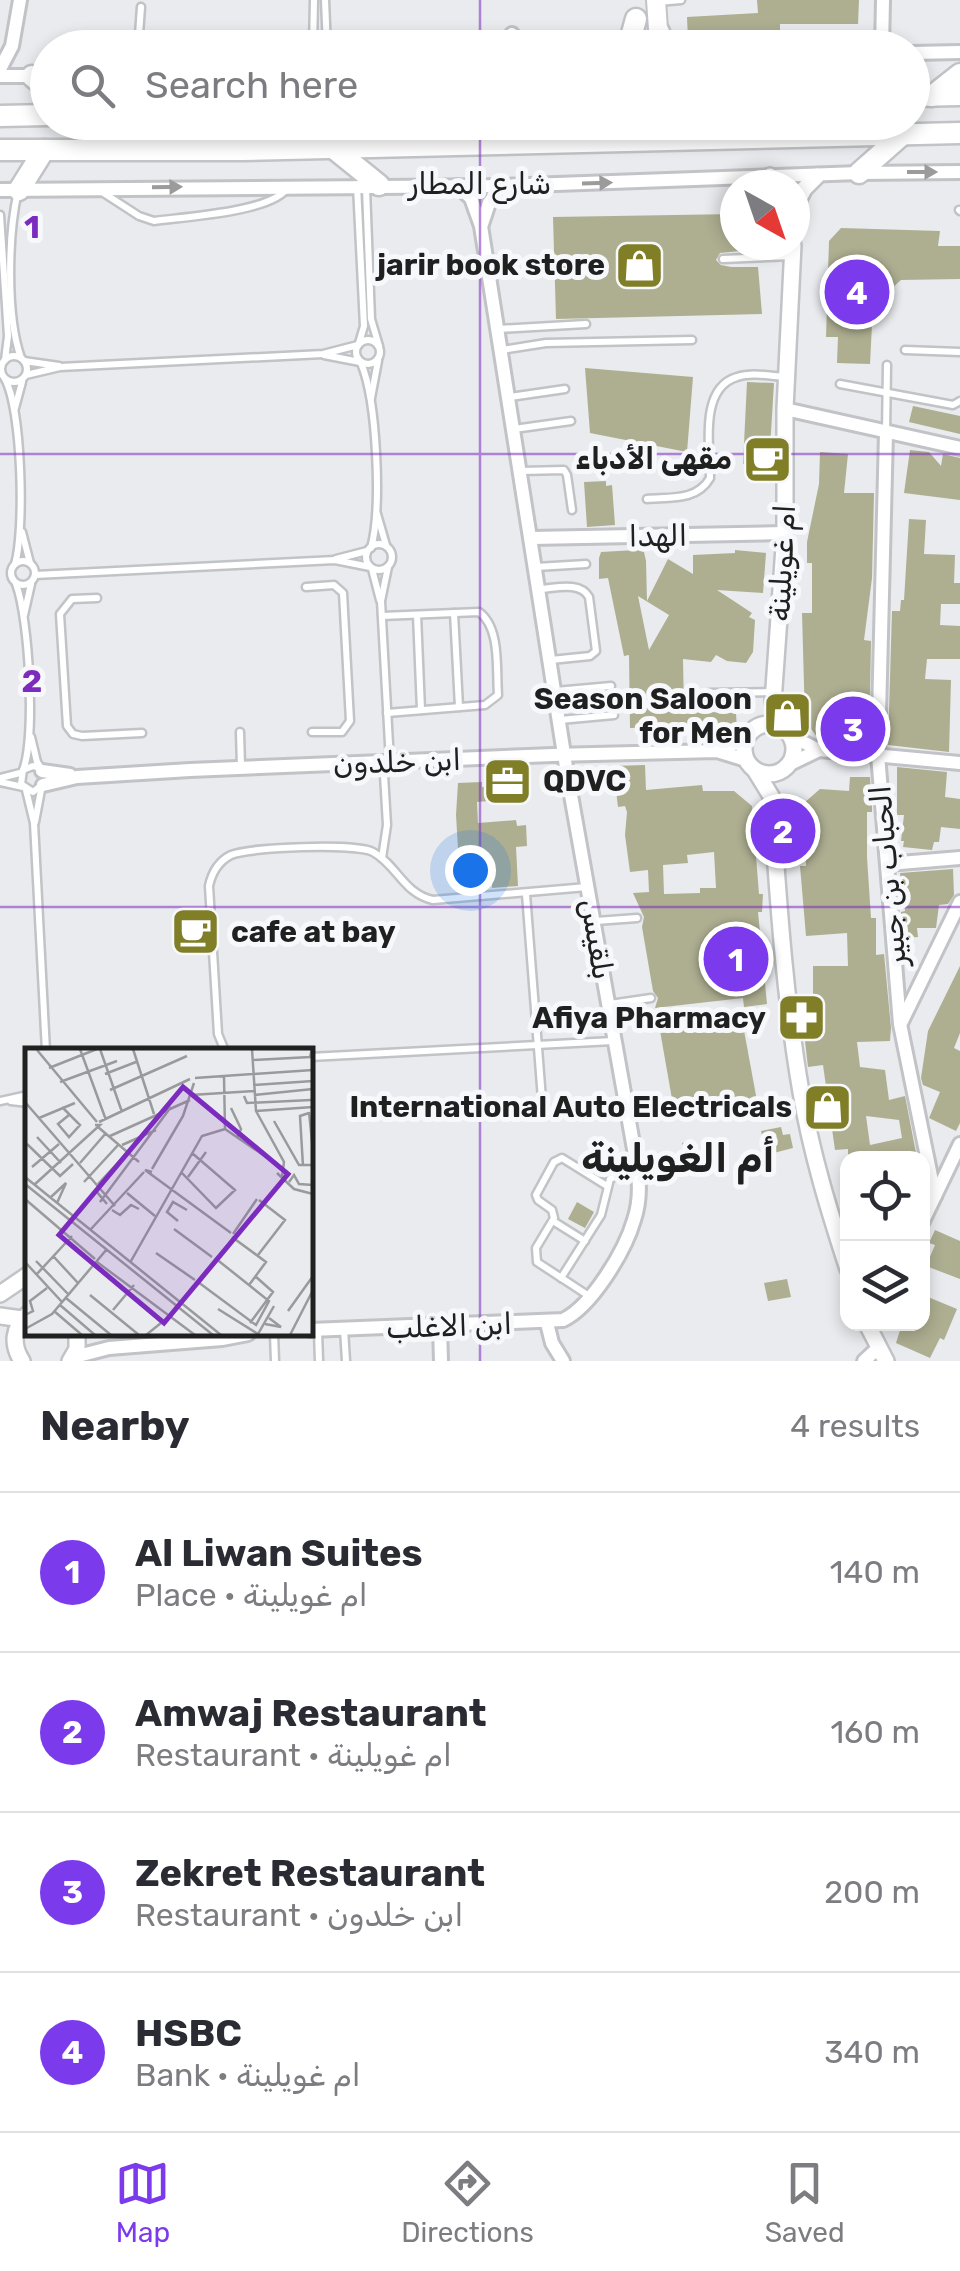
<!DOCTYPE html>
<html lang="en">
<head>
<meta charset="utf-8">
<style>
	body { margin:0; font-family:Rubik,Cairo,sans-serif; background:#f7f7f7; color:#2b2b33 }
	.controls { position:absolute; right:30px; bottom:30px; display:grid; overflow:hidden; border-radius:20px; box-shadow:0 5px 15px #0003 }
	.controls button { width:90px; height:90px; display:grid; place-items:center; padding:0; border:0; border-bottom:2px solid #e1e1e2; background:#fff; color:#2b2b33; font:50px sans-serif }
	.compass { position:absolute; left:720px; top:170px; width:90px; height:90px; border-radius:50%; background:#fff; box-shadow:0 5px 15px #0003; rotate:140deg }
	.you { position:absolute; left:470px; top:870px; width:35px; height:35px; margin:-25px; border:8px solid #fff; border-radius:50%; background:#1a73e8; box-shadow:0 0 0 15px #1a73e833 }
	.badge { display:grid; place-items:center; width:65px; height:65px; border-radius:50%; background:#7c3aed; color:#fff; font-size:32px; font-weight:700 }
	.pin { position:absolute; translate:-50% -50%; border:5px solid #fff; box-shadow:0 2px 10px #0006 }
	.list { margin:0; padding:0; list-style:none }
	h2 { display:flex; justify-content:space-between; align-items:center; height:130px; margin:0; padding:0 40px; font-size:42px }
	h2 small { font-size:32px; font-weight:400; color:#7c7c81 }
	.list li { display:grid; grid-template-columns:65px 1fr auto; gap:30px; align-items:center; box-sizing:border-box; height:160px; padding:0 40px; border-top:2px solid #e1e1e2 }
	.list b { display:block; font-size:38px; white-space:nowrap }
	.list p { margin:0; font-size:32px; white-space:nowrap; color:#7c7c81 }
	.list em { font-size:32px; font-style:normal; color:#7c7c81 }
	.icon { flex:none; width:55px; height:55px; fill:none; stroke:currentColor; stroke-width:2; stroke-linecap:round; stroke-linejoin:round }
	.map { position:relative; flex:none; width:960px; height:1361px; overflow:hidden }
	.search { position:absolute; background:#fff; box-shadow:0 5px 15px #0003; left:30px; right:30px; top:30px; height:110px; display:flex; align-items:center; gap:25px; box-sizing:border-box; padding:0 35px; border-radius:55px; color:#7c7c81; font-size:38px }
	.sheet { height:770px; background:#fff }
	nav { display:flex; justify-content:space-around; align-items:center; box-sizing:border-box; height:140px; border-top:2px solid #e1e1e2; background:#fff; font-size:28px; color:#7c7c81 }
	nav a { display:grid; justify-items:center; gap:5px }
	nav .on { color:#7c3aed }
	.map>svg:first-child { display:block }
	.building { fill:#aeaf91; fill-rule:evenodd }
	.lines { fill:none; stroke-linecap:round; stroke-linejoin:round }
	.service-casing { stroke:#c1c3c6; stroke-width:11 }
	.minor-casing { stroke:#c1c3c6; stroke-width:18 }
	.tertiary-casing { stroke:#c1c3c6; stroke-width:20 }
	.secondary-casing { stroke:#c1c3c6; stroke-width:22 }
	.primary-casing { stroke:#c1c3c6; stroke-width:25 }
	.service { stroke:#fff; stroke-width:6 }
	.minor { stroke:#fff; stroke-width:12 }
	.tertiary { stroke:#fff; stroke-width:15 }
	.secondary { stroke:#fff; stroke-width:18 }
	.primary { stroke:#fff; stroke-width:20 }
	.oneway { fill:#9b9b9b }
	.grid { fill:none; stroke:#7b2cbf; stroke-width:2.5; stroke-opacity:0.55 }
	.labels { text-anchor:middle; stroke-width:10; stroke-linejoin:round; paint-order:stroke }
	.street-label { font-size:30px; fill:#202021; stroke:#f7f8fc }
	.poi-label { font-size:30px; font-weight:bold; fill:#202021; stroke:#f7f8fc; text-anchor:end }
	.district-label { font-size:40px; font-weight:bold; fill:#202021; stroke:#f7f8fc }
	.inset-road { fill:none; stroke:#999a9c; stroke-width:2.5 }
	.view { fill:#7b2cbf; fill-opacity:0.15; stroke:#7b2cbf; stroke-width:5 }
	.inset-edge { fill:none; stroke:#202021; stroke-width:5 }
	.grid-label { font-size:32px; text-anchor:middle; font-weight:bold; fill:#7b2cbf; stroke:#f7f8fc; stroke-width:10; stroke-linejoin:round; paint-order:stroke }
</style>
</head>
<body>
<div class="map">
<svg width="960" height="1361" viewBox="0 0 960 1361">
	<rect width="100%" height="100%" fill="#e9ebee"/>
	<g class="building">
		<polygon points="757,0 859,0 858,24 780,24 780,35 688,40 687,17 758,13"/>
		<polygon points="735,214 735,245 743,245 740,251 720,253 716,260 721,265 731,267 758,267 762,314 556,319 553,217"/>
		<polygon points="841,228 940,231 938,246 960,246 960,279 901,280 873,305 870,364 837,363 838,337 826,337 829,241"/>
		<polygon points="585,368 693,377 687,452 590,433"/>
		<polygon points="747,382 774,383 769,465 743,464"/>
		<polygon points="913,406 960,416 960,434 909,422"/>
		<polygon points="910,450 929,452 941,466 943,454 960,458 960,500 904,493"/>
		<polygon points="820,452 848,454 844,493 874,493 872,578 864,640 871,641 870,695 858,694 857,719 862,720 862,738 818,738 805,721 802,613 812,613 812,563 807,563 807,542 819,484"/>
		<polygon points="606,481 606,486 612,485 615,525 587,527 584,482"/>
		<polygon points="909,519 926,520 924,554 955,555 954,583 960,583 960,604 941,604 940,625 960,626 960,659 927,659 925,679 951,680 949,752 888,745 892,611 900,611 901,600 904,600"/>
		<path d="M 636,550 L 644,552 L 646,561 L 647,601 L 668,559 L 693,574 L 693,555 L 735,553 L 735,550 L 766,553 L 763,593 L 717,590 L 752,613 L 749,617 L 755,620 L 753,652 L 746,663 L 727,661 L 716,655 L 711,662 L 683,659 L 684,711 L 736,713 L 737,731 L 711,735 L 711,738 L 688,738 L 688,727 L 630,728 L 629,655 L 624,656 L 608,578 L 599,579 L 599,558 L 601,552 ZM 638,596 L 669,615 L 649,650 Z"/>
		<path d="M 645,765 L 646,790 L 702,785 L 703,791 L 734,791 L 752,806 L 759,894 L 763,894 L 762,912 L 758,912 L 767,1004 L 744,1007 L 743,998 L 655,1008 L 658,998 L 653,991 L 642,927 L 644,917 L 633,893 L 649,892 L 648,870 L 630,872 L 625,835 L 627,812 L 625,806 L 618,807 L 613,766 ZM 714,852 L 716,888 L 700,888 L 700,893 L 664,894 L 663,865 L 688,863 L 687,855 Z"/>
		<polygon points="897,767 947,772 945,797 960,799 960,829 941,827 939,842 934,842 932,850 903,847 904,841 901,841 904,815 897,815"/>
		<path d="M 850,777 L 870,777 L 872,807 L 872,812 L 867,812 L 867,857 L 871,918 L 876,918 L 876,955 L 884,954 L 891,1028 L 890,1041 L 857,1042 L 860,1067 L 885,1070 L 889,1100 L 905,1096 L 917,1158 L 848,1158 L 848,1149 L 835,1150 L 823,1065 L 808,1067 L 805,1041 L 815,1040 L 810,998 L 813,998 L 813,966 L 848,966 L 847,933 L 806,936 L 800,866 L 806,866 L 804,803 L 820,789 L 849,791 ZM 866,1116 L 899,1120 L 902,1138 L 870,1145 Z"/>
		<polygon points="482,782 482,787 498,785 500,800 477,802 478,823 516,820 517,826 526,825 527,846 516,847 518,886 492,888 492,880 460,882 456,815 458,783"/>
		<polygon points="953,869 954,895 948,904 939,905 936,928 917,928 918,937 903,938 901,912 905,911 900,873"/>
		<polygon points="960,966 960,1033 954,1048 960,1051 960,1123 956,1131 929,1118 940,1092 923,1085 921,1078 928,1031"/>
		<polygon points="659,1025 743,1025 757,1101 672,1099"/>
		<polygon points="781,1127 783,1135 790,1134 793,1148 766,1155 761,1131"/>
		<polygon points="694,1141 699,1167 687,1170 682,1143"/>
		<polygon points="577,1202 594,1212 585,1228 568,1219"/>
		<polygon points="935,1230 960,1241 960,1279 926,1266 935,1245 929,1243"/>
		<polygon points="787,1279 791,1297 768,1301 764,1283"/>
		<polygon points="928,1297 957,1309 944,1340 940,1338 930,1358 896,1343 902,1324 914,1328 916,1324 922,1324 922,1308"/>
	</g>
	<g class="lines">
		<defs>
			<g id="service">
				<polyline points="325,0 327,48"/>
				<polyline points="658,2 681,0"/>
				<polyline points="138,48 141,7"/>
				<polyline points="313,48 314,0"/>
				<polyline points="357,186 364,326 359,343"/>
				<polyline points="366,188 371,319 379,346"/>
				<path d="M 18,191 C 8,234 6,316 21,358"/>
				<path d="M 102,192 L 139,216 L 154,221 C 183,217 274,212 288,187"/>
				<polyline points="959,210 960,211"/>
				<polyline points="0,215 8,336 5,360"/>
				<polyline points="723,259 791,256"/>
				<polyline points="499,329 586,324"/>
				<circle cx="368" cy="352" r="12"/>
				<polyline points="502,350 546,343 692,340"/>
				<polyline points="905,350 960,352"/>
				<polyline points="324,355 360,362"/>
				<circle cx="14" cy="369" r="13"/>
				<polyline points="24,361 59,366"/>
				<path d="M 361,363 C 377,401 382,508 371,548"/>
				<polyline points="26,375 60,367 323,354 358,345"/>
				<path d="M 5,379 C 22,410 25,530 15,564"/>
				<polyline points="840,384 953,405 960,401"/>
				<polyline points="510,397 565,389"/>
				<polyline points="371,398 378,361"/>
				<polyline points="15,408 22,382"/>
				<polyline points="514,429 571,421"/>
				<polyline points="886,433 887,365"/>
				<polyline points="521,471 564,470 567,475 572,510"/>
				<path d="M 647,499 C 670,497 697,501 710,478 C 710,448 699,388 737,377 C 752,372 770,376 785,377"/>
				<polyline points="377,514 386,545"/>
				<polyline points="22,532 30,563"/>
				<circle cx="379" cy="557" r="13"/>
				<polyline points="336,559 367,551"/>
				<circle cx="23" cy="573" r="12"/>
				<polyline points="388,567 381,601 390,762"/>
				<polyline points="536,567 586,564"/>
				<polyline points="372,569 380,600"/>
				<polyline points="35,575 335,560 370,567"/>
				<path d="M 16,584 C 29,618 36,737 23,770"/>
				<polyline points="306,587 334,585 343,593 350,721 342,732 312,732"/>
				<path d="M 539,589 C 556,588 580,581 589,597 L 596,651 L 590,656 L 551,660"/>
				<polyline points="97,598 72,599 60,614 67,726 73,734 82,736 142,733"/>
				<polyline points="454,613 459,707"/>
				<polyline points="24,615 31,584"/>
				<polyline points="417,615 421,710"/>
				<path d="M 382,616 L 479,612 C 501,628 496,669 498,695 L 485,705 L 387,713"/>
				<polyline points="556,691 611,686"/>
				<polyline points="709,693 773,692"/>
				<polyline points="560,720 614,715"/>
				<polyline points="240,732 241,766"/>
				<polyline points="31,737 37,762 43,771"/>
				<polyline points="39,768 33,766 23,770 21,784 33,792 44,783"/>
				<polyline points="0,778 20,773"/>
				<polyline points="0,782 23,787"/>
				<polyline points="26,790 34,823 46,1051"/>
				<polyline points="35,822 41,790"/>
				<polyline points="382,858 387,825 384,775"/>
				<polyline points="526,894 543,1112"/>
				<polyline points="596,921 637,918"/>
				<polyline points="610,1004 651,998"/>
				<path d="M 225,1051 L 218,1034 L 209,886 C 212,872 219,861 231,855 C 249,847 356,843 373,852 C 397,865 404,894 433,900 L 587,887"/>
				<polyline points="310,1057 613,1041"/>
				<polyline points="0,1101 28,1095"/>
				<polyline points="11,1101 28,1103"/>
				<polyline points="553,1221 585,1241"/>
				<polyline points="561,1278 601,1215 610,1179 636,1166"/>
				<polyline points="589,1296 537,1262 536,1248 554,1218 552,1210 538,1200 536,1195 554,1162 562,1158 607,1186"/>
				<polyline points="344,1329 346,1361"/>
				<polyline points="318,1331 319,1361"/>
				<polyline points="274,1334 275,1361"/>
			</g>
			<g id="minor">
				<polyline points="509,48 512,34"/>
				<polyline points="882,48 883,0"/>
				<polyline points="912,53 960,52"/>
				<polyline points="0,69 12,46 20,0"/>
				<polyline points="0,76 48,76"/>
				<polyline points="0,190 502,186 859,173 960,172"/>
				<polyline points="482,224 489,203 502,186"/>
				<polyline points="785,409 960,448"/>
				<polyline points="886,433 878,755 900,1024 935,1196"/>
				<polyline points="531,538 785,533"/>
				<polyline points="791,736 819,750 960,763"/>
				<polyline points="720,751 747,737"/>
				<polyline points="790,764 819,750"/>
				<polyline points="42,771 70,775"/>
				<polyline points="43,785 77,777 190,770 553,755 717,751 746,760"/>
				<polyline points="888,864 960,858"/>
				<polyline points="902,1021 960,902"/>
				<polyline points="922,1223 960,1144"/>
				<polyline points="547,1323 552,1343 563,1361"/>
				<polyline points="440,1326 441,1361"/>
				<path d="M 310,1330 L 563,1320 C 592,1306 625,1251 634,1220 C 640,1202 640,1184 637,1166 L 566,767 L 481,226 L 471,198 L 457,186"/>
				<polyline points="74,1357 109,1348 222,1339 248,1334"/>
				<polyline points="864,1361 878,1348"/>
			</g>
			<g id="tertiary">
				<polyline points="770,176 778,185"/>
				<polyline points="795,207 804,189 817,176"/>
				<circle cx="769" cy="749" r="25"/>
				<polyline points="788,731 773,702 785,533 785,409 793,245"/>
				<path d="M 755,770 L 771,796 C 778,895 784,994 801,1092 C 811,1152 829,1211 848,1269"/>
				<polyline points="0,1294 28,1275"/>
				<polyline points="0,1316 22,1319"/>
				<polyline points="867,1324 886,1361"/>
				<path d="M 22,1361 C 11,1344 13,1328 28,1314"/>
				<polyline points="70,1361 77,1349 77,1334"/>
			</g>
			<polyline id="secondary" points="656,0 659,44"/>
			<g id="primary">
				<polyline points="659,32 664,48"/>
				<polyline points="628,48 636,19"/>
				<polyline points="32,76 48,90"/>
				<polyline points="912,96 960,95"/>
				<polyline points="932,96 960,74"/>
				<polyline points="0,116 48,115"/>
				<polyline points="354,141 378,132 397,130 645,122"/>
				<polyline points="332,147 379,185"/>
				<polyline points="0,150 242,150 960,133"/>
				<polyline points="859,173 902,135"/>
				<polyline points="19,190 44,150"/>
			</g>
		</defs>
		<use href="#service" class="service-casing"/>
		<use href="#minor" class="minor-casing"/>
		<use href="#tertiary" class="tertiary-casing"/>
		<use href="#secondary" class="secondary-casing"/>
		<use href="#primary" class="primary-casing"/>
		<use href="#service" class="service"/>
		<use href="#minor" class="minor"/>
		<use href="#tertiary" class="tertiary"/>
		<use href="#secondary" class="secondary"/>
		<use href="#primary" class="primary"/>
	</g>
	<defs><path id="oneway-solid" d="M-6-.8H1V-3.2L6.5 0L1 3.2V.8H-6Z" transform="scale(2.5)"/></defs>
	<g class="oneway">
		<use href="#oneway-solid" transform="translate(922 172)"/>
		<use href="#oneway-solid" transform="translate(597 183) rotate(-2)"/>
		<use href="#oneway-solid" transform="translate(167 187) rotate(-1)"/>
	</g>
	<path class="grid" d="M 480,0 L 480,48M 480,122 L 480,1361M 0,454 L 960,454M 0,907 L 960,907"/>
	<defs>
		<symbol id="shop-square" viewBox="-11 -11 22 22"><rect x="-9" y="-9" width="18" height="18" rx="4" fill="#807f28" stroke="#f7f8fc"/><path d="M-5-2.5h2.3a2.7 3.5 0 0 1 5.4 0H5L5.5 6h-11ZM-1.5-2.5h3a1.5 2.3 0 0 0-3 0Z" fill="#fff"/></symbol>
		<symbol id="cafe-square" viewBox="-11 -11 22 22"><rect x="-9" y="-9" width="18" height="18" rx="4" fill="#807f28" stroke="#f7f8fc"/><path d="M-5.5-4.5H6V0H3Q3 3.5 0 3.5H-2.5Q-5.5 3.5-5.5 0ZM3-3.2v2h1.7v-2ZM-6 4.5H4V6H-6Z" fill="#fff"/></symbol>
		<symbol id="office-square" viewBox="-11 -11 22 22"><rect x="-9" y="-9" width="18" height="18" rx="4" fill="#807f28" stroke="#f7f8fc"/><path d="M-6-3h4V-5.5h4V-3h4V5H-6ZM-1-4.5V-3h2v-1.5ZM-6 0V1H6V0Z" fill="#fff"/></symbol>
		<symbol id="pharmacy-square" viewBox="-11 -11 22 22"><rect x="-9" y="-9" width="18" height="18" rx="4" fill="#807f28" stroke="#f7f8fc"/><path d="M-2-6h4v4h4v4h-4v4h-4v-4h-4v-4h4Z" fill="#fff"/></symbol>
	</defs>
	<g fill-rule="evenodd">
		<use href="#shop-square" x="612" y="238" width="55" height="55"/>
		<use href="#cafe-square" x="740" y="432" width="55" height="55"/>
		<use href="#shop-square" x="760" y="688" width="55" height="55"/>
		<use href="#office-square" x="480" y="754" width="55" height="55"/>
		<use href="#cafe-square" x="168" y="904" width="55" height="55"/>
		<use href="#pharmacy-square" x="774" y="990" width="55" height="55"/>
		<use href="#shop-square" x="800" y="1080" width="55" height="55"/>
	</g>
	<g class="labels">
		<g class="street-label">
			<text x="480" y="194">شارع المطار</text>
			<text transform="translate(658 536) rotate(-1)" y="10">الهدا</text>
			<text transform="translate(782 563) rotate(-87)" y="10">ام غويلينة</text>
			<text transform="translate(397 762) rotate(-2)" y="10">ابن خلدون</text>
			<text transform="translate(888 876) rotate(-95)" y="10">الحباب بن جبير</text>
			<text transform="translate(597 939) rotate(81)" y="10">بلقيس</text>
			<text transform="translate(449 1326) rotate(-2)" y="10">ابن الاغلب</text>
		</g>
		<g class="poi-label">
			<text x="605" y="275">jarir book store</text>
			<text x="732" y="469">مقهى الأدباء</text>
			<text x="752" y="709">Season Saloon<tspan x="752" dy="34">for Men</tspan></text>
			<text x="543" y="791" text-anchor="start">QDVC</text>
			<text x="231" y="942" text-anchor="start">cafe at bay</text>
			<text x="766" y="1028">Afiya Pharmacy</text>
			<text x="792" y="1117">International Auto Electricals</text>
		</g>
		<g class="district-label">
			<text x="678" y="1172">أم الغويلينة</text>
		</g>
	</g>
	<g transform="translate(25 1048)">
		<rect width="288" height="288" fill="#e9ebee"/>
		<path class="inset-road" d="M 55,1 L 81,72M 75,1 L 97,64M 108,1 L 129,66M 227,1 L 231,63 L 259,114 L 257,129M 12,2 L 72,74M 227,12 L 285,9 L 287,1M 24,20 L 72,1M 80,26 L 111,14M 199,29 L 200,81M 170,30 L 288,22M 35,34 L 92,13M 228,37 L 288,33M 85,42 L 162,8M 166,47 L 229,43M 229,47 L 288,41M 219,48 L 222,55 L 286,52M 0,54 L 90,158M 37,59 L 55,77 L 44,89 L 33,76 L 44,67M 206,60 L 216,81 L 212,90M 231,63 L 288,59M 284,64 L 288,103M 14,70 L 50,55M 249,73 L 274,117 L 288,117M 74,74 L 165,31M 73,79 L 114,114M 200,81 L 260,122M 85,88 L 165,52M 12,89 L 36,115M 2,96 L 35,128 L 48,116M 97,97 L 131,82M 55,115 L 81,85M 278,118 L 275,68 L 284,65M 7,119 L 34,96M 127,121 L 158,68 L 169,35M 127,124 L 120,122 L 206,185M 156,124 L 191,160 L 210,142 L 167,105M 252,125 L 269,141 L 288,146M 0,129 L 196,287M 163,129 L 181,104M 59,134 L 94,96M 264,134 L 269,127 L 274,136 L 288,137M 0,136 L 188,287M 73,136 L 103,104M 9,137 L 75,77 L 70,77M 102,145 L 130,168M 26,149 L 41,135 L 32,155M 0,151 L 70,211M 75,154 L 146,59M 87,162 L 95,167 L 106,157 L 114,161M 53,164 L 71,143 L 82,156M 153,173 L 142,164 L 148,154 L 162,162M 66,181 L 119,124M 149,181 L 187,209M 208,186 L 232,151M 207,189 L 241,214 L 224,237M 131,205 L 170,232M 233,207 L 260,172 L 234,152M 29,209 L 53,235M 11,213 L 44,247M 106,213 L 177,88 L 200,81M 0,214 L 37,254M 72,214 L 170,287M 11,227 L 47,188M 173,234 L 231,277 L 244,253 L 190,210M 65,247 L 114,287M 41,250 L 86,287M 35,257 L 70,287M 193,261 L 233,286 L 249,258M 88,262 L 109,237M 29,263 L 57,287M 263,263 L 288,228M 0,267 L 8,263 L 5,253 L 22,240M 225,275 L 248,244 L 230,228M 240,276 L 256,279 L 244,270M 0,281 L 27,266 L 82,201M 121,287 L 146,267M 265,287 L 288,242"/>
		<path class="view" d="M 158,39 L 263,126 L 139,275 L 34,187 Z"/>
		<rect width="288" height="288" class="inset-edge"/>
	</g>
	<g class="grid-label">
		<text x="32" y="238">1</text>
		<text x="32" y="692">2</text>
	</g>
</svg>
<div class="controls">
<button><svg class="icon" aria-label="locate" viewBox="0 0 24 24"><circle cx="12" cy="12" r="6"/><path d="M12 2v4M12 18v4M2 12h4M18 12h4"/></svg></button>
<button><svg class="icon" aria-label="layers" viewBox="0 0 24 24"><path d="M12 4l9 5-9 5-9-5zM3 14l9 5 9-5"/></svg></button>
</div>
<svg class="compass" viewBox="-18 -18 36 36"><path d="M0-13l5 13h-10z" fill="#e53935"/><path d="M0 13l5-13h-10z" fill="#7c7c81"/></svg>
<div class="you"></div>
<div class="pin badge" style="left:736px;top:959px">1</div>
<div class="pin badge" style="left:783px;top:831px">2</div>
<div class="pin badge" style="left:853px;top:729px">3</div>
<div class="pin badge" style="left:857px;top:292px">4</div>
<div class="search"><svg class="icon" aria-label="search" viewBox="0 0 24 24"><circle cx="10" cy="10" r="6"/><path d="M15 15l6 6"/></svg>Search here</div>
</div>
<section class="sheet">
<h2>Nearby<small>4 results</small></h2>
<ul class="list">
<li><span class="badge">1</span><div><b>Al Liwan Suites</b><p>Place · ام غويلينة</p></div><em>140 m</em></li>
<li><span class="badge">2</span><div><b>Amwaj Restaurant</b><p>Restaurant · ام غويلينة</p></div><em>160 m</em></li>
<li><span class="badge">3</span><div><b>Zekret Restaurant</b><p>Restaurant · ابن خلدون</p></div><em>200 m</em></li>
<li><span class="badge">4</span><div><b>HSBC</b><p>Bank · ام غويلينة</p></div><em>340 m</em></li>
</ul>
</section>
<nav>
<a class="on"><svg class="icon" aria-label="map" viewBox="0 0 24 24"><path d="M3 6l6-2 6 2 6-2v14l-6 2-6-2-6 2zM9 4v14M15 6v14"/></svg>Map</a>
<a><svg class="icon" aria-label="directions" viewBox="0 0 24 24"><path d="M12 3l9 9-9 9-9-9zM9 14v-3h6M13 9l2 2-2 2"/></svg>Directions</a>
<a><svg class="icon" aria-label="saved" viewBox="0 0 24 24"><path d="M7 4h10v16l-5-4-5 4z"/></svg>Saved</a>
</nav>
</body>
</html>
